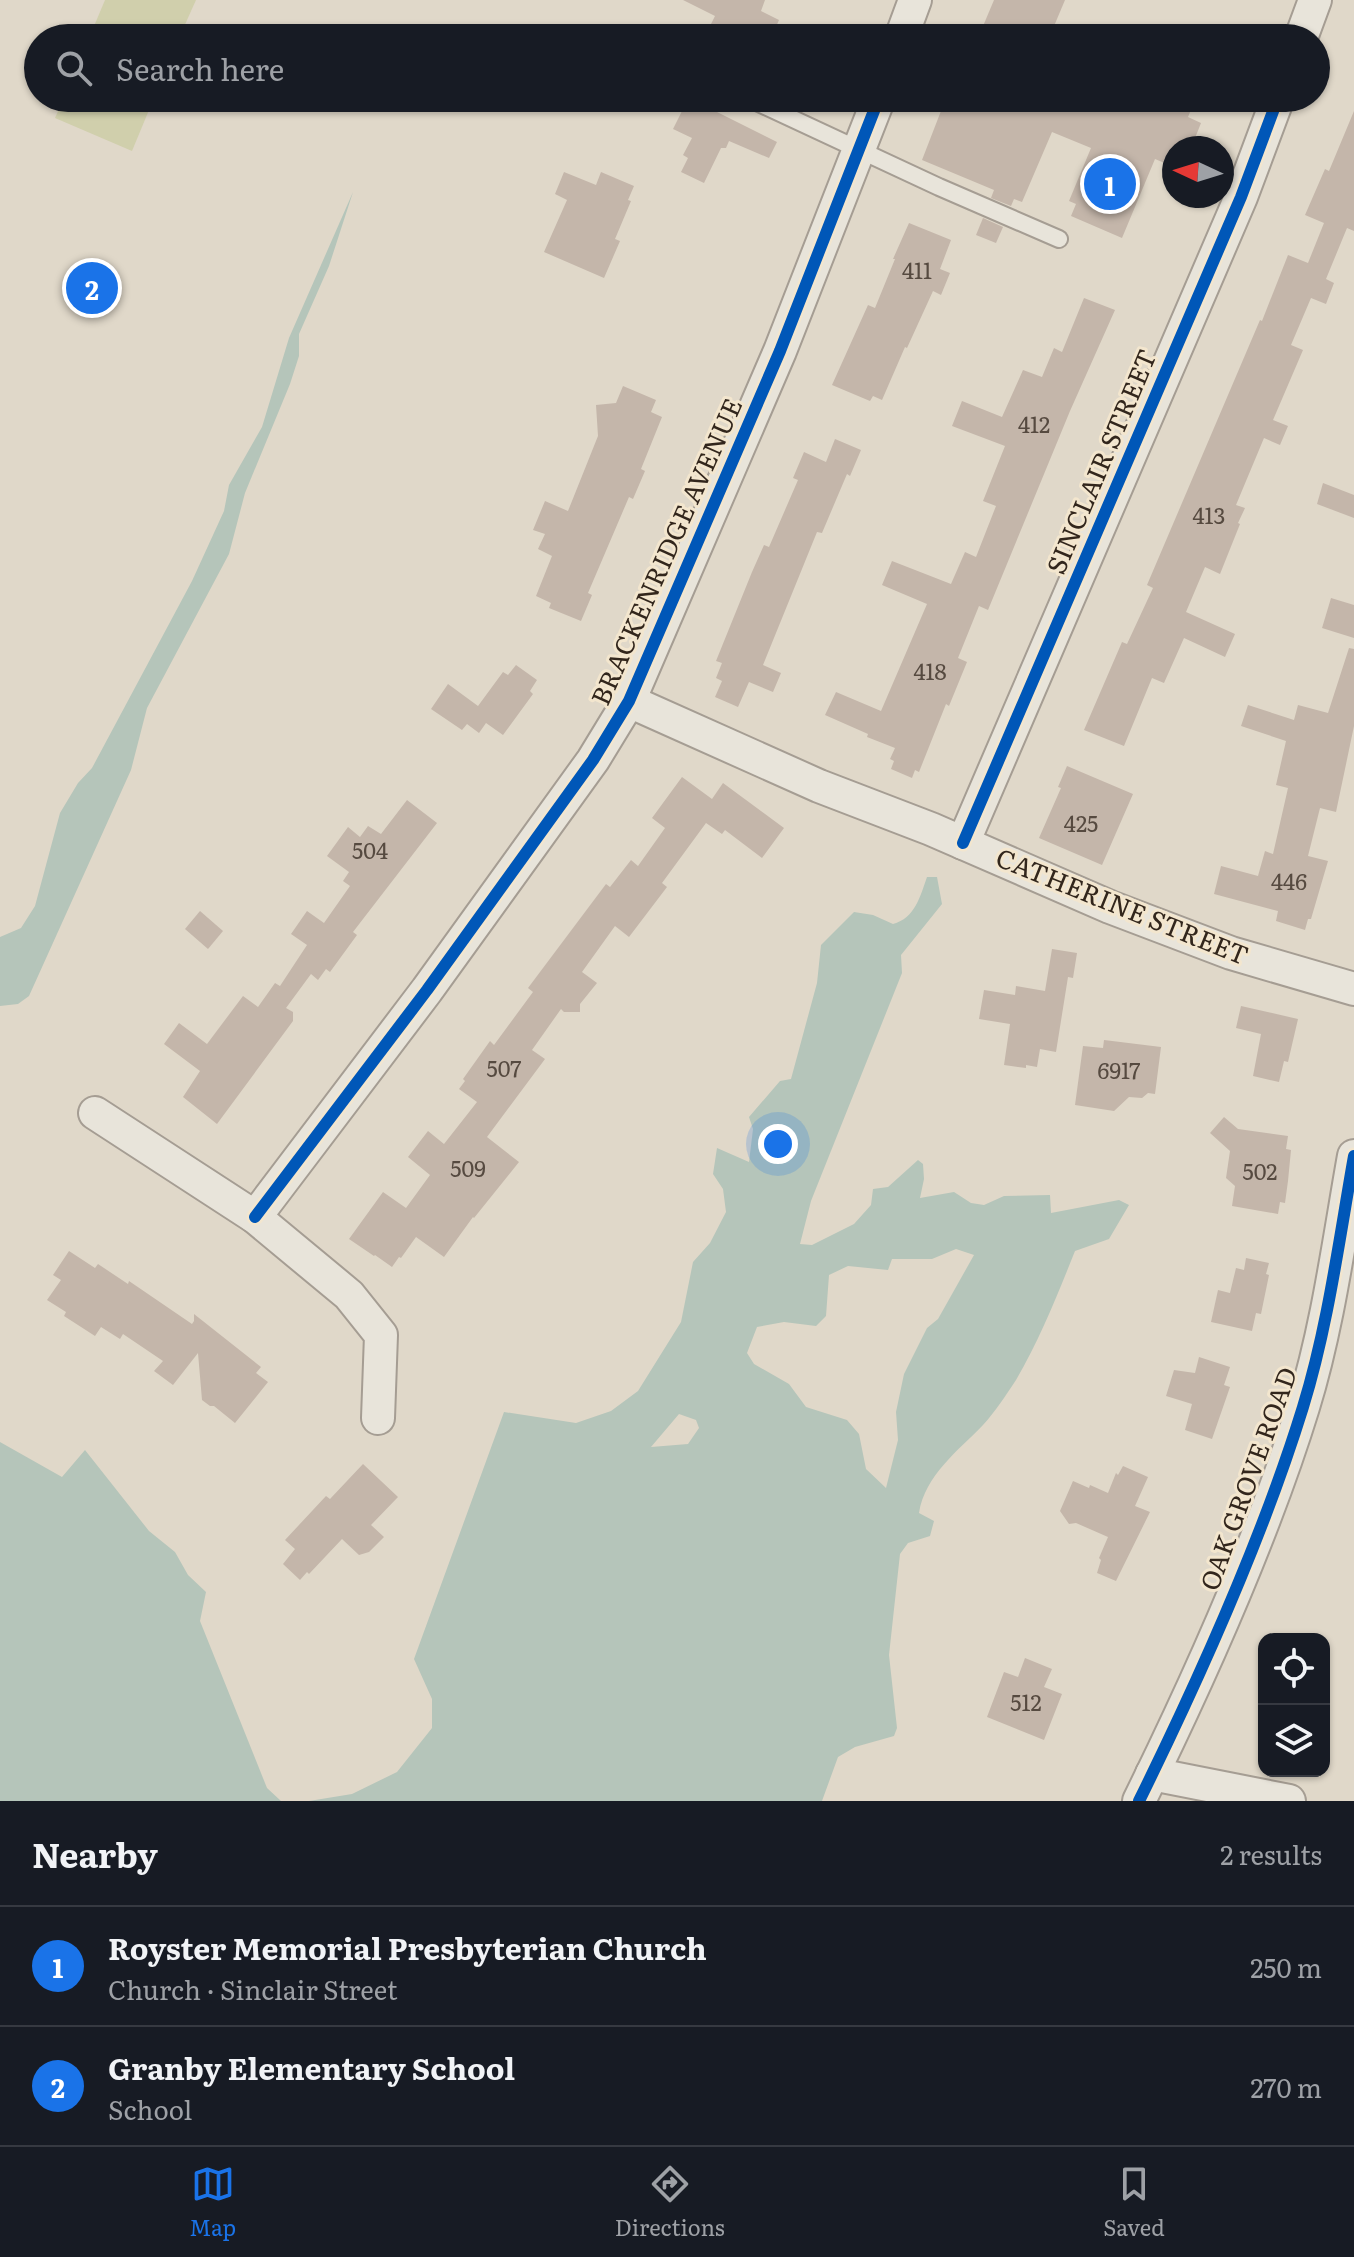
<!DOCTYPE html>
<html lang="en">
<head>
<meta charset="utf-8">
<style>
	body { margin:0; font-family:Literata,serif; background:#242831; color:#f1f3f6 }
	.controls { position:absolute; right:24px; bottom:24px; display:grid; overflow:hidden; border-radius:16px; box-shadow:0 2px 6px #0004 }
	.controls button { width:72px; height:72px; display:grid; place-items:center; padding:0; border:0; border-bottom:2px solid #363941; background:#171b24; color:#f1f3f6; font:40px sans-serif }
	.compass { position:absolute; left:1162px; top:136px; width:72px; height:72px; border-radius:50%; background:#171b24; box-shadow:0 2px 6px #0004; rotate:274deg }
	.you { position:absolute; left:778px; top:1144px; width:28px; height:28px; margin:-20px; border:6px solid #fff; border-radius:50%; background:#1a73e8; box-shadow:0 0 0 12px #1a73e833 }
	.badge { display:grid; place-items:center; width:52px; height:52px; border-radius:50%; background:#1a73e8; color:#fff; font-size:26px; font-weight:700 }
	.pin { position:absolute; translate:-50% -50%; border:4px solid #fff; box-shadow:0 2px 8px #0006 }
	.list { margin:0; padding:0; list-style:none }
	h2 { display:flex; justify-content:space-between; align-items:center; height:104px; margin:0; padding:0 32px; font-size:34px }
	h2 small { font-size:26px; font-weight:400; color:#9ea1a6 }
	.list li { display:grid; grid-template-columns:52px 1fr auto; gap:24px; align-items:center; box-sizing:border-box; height:120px; padding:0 32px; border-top:2px solid #363941 }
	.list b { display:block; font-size:30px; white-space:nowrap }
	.list p { margin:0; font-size:26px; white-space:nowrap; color:#9ea1a6 }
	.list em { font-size:26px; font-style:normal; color:#9ea1a6 }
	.icon { flex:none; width:44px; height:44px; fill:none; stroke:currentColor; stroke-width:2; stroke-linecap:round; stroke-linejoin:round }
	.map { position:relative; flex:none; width:1354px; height:1801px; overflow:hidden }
	.search { position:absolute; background:#171b24; box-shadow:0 2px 6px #0004; left:24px; right:24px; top:24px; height:88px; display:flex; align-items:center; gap:20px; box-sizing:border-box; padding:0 28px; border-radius:44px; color:#9ea1a6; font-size:30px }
	.sheet { height:344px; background:#171b24 }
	nav { display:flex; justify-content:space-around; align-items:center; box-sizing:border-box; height:112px; border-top:2px solid #363941; background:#171b24; font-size:22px; color:#9ea1a6 }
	nav a { display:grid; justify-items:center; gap:4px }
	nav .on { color:#1a73e8 }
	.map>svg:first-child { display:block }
	.green { fill:#d0cfac }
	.water { fill:#b5c5ba; fill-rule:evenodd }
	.building { fill:#c4b6aa }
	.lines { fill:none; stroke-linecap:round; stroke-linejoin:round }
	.lane-casing { stroke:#a59d93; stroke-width:20 }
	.street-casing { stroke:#a59d93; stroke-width:36 }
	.lane { stroke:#e8e4da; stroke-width:16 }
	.street { stroke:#e8e4da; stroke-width:32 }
	.cycleway-casing { stroke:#f3e6ce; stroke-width:17 }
	.cycleway { stroke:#0057b8; stroke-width:12 }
	.labels { text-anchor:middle; stroke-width:6; stroke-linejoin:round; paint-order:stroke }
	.number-label { font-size:22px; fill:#564a40 }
	.street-label { font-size:26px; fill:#32261c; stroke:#f3e6ce }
</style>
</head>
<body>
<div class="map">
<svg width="1354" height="1801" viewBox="0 0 1354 1801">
	<rect width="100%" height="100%" fill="#e0d8c9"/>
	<g class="green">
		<polygon points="105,0 196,0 179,38 89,38"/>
		<polygon points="64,98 154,98 132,151 55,118"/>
	</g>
	<g class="water">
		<polygon points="353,192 329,266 299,334 299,356 290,384 245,493 229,554 147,708 131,770 29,996 18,1004 0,1006 0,937 21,928 35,906 60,813 78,783 92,768 192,581 224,511 229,485 262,427 289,338"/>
		<path d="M 927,877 L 937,877 L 942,904 L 901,955 L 902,973 L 811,1201 L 800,1244 L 812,1245 L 854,1224 L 871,1205 L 873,1189 L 888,1187 L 918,1160 L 923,1164 L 924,1179 L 920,1198 L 954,1192 L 971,1203 L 984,1205 L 1004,1196 L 1050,1195 L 1051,1213 L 1119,1200 L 1129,1205 L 1109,1239 L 1075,1251 C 1057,1296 1040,1339 1016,1380 C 1006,1395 995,1412 983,1425 C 959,1450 925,1475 919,1513 L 934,1521 L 930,1536 L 908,1543 L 900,1554 L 889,1655 L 897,1728 L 894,1736 L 855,1747 L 838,1757 L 822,1801 L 309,1801 L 352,1794 L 397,1772 L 432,1728 L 432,1699 L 414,1659 L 504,1412 L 576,1423 L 611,1411 L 638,1391 L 681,1322 L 693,1262 L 710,1243 L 726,1212 L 723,1189 L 713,1174 L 717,1148 L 749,1162 L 753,1129 L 749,1117 L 780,1081 L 791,1079 L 817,983 L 821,945 L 854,912 L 873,915 L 893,924 C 915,918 920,897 927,877 ZM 956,1249 L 974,1255 L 938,1319 L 927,1328 L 904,1374 L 896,1412 L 898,1440 L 886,1488 L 866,1469 L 859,1434 L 847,1420 L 806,1407 L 789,1384 L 754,1364 L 747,1353 L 757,1327 L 784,1322 L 816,1326 L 826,1316 L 829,1275 L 848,1266 L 888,1270 L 892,1259 L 932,1259 ZM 679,1414 L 696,1420 L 699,1428 L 688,1444 L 651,1447 Z"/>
		<polygon points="0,1442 62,1477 85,1450 149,1531 175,1552 188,1575 206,1592 200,1621 267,1788 281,1801 0,1801"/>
	</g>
	<g class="building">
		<polygon points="683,0 765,0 761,11 779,20 771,38 735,38 710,26 715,16"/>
		<polygon points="994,0 1065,0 1049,38 978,38"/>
		<polygon points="946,98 1196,98 1188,117 1201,123 1191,148 1174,148 1174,167 1155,159 1122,238 1071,216 1076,204 1069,201 1091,148 1052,132 1022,202 1014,199 1011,206 991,198 994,190 922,160"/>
		<polygon points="687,101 704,110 705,106 777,142 769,158 729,141 726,148 721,148 704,183 681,172 688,158 683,155 692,138 673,129"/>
		<polygon points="1354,111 1354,231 1347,228 1326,279 1334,283 1326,304 1311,298 1291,345 1303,350 1273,420 1288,426 1280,445 1264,438 1236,505 1245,508 1238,523 1240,524 1220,574 1205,567 1186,612 1235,634 1225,657 1184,638 1164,683 1152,678 1124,746 1084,730 1122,642 1127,644 1153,588 1147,585 1260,320 1262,321 1288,255 1308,263 1324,223 1305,215 1325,169 1329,171"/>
		<polygon points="564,172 596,185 601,172 634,186 628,200 631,201 615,239 620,241 604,278 544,252 567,200 555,194"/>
		<polygon points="983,218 1003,227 996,243 976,235"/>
		<polygon points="909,223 951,240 940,269 950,273 941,295 933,291 907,348 905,347 882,400 873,396 870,401 832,385 868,305 875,308 895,259 893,259"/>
		<polygon points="1084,298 1115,310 1070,411 988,610 979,606 958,658 967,662 949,706 946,704 919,772 915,770 912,778 891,769 894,761 890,759 895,748 867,737 868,734 825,715 836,692 881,711 927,604 882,585 892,561 951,584 965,552 976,557 996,506 983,501 1005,446 952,426 962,401 1002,417 1023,370 1042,377 1054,348 1062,352"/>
		<polygon points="623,386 656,400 651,412 662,417 641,469 645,471 633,499 629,497 588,593 592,595 581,621 549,608 551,603 536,596 552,556 538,549 545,534 533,530 545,501 568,511 598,436 596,405 616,403"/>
		<polygon points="835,439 861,450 850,476 847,474 822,533 817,532 763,665 781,673 773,692 749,682 738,707 715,697 722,681 716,678 722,663 716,661 752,572 764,545 769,547 798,480 793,478 804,452 826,462"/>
		<polygon points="1323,483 1354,495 1354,518 1317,504"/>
		<polygon points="1331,598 1354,605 1354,638 1322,628"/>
		<polygon points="1349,648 1354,649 1354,726 1336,812 1320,808 1308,856 1328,861 1311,919 1308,919 1305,930 1276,921 1278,911 1214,894 1221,866 1258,876 1265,851 1273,854 1288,788 1276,785 1286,741 1241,726 1248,705 1294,720 1298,705 1328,713"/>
		<polygon points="516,665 537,680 530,691 533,694 503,735 486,723 479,733 467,724 462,730 431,709 448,684 478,706 503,672 508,675"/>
		<polygon points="1067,766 1133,794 1102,865 1039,838 1061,788 1058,787"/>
		<polygon points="682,777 712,799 723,783 784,828 762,858 725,830 722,834 706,823 662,883 667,887 629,937 615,926 582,972 597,983 580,1004 580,1012 564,1012 561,1009 532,1050 545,1059 487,1137 519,1162 474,1218 473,1217 444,1257 416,1237 401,1258 399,1257 392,1267 375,1255 374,1256 349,1239 383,1192 406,1208 430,1175 408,1157 428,1131 444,1144 477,1102 459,1089 465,1081 463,1079 490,1041 494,1045 519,1011 533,992 528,988 606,884 610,887 631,860 638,866 665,828 652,818"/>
		<polygon points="407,800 437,823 353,932 357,935 330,972 326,969 318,980 311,974 286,1008 293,1012 293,1021 217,1124 183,1097 200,1071 164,1044 179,1023 207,1044 243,996 258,1007 275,983 280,986 307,945 291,934 307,911 324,923 350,886 343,881 349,872 327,856 348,827 360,837 368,826 381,834"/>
		<polygon points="200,911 223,931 208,949 185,929"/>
		<polygon points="1052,949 1077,953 1073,978 1068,977 1056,1052 1040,1049 1037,1067 1026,1065 1026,1068 1004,1065 1010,1024 979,1019 984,990 1015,995 1016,986 1045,991"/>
		<polygon points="1241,1006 1298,1019 1288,1062 1284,1061 1279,1082 1253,1076 1261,1034 1236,1028"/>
		<polygon points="1104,1040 1161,1047 1155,1094 1148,1093 1142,1098 1129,1097 1114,1111 1075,1105 1083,1046 1103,1048"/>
		<polygon points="1224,1117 1238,1129 1288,1136 1286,1149 1291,1150 1288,1181 1285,1203 1280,1202 1278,1214 1232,1206 1235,1186 1226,1178 1230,1151 1210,1133"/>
		<polygon points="69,1251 95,1268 98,1264 128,1284 129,1281 192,1324 194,1321 194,1314 261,1367 256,1373 268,1382 235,1423 214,1406 210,1406 202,1400 198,1353 173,1385 154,1371 163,1361 123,1334 120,1339 101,1327 95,1336 64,1316 66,1312 47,1300 61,1280 53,1275"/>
		<polygon points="1246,1258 1269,1263 1266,1274 1269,1275 1261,1314 1256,1313 1252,1331 1211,1322 1218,1290 1230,1293 1236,1268 1244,1270"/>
		<polygon points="1199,1357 1230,1367 1224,1385 1230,1387 1212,1439 1185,1430 1192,1404 1166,1396 1174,1370 1195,1373"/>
		<polygon points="363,1464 398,1497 371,1525 384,1537 369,1552 359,1555 342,1539 309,1574 307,1572 300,1580 283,1564 295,1549 285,1540 326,1496 330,1499"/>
		<polygon points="1123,1466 1148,1477 1135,1506 1150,1512 1116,1581 1097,1573 1101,1560 1099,1558 1108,1537 1076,1523 1069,1524 1060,1511 1073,1481 1089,1488 1090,1485 1108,1493 1116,1473 1118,1475"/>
		<polygon points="1025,1658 1052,1669 1044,1687 1062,1694 1044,1740 987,1717 1004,1672 1018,1677"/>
	</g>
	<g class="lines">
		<defs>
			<polyline id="lane" points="748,98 939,187 1059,239"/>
			<g id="street">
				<polyline points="901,38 915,0"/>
				<polyline points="1301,38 1315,0"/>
				<polyline points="629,701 819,786 931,829 1110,907 1231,953 1354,989"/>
				<polyline points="963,843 1241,197 1278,98"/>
				<polyline points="95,1113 255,1217 349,1295 381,1335 378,1418"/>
				<polyline points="255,1217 427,990 593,760 629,701 780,351 879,98"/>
				<polyline points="1152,1774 1289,1801"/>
				<path d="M 1139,1801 C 1200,1677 1262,1540 1303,1407 C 1328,1326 1339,1240 1354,1156"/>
			</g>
		</defs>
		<use href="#lane" class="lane-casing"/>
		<use href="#street" class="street-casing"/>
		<use href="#lane" class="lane"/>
		<use href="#street" class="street"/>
		<defs>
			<g id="cycleway">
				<polyline points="963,843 1241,197 1278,98"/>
				<polyline points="255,1217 427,990 593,760 629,701 780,351 879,98"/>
				<path d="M 1139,1801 C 1200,1677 1262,1540 1303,1407 C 1328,1326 1339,1240 1354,1156"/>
			</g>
		</defs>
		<use href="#cycleway" class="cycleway-casing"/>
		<use href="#cycleway" class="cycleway"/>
	</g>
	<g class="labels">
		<g class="number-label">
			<text x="917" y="279">411</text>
			<text x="1034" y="433">412</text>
			<text x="1209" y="524">413</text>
			<text x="930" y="680">418</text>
			<text x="1081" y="832">425</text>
			<text x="370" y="859">504</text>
			<text x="1289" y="890">446</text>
			<text x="504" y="1077">507</text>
			<text x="1119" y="1079">6917</text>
			<text x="468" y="1177">509</text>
			<text x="1260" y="1180">502</text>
			<text x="1026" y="1711">512</text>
		</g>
		<g class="street-label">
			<text transform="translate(1102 462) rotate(-67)" y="9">SINCLAIR STREET</text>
			<text transform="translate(667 552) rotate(-66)" y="9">BRACKENRIDGE AVENUE</text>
			<text transform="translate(1122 907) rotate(22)" y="9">CATHERINE STREET</text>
			<text transform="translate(1249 1479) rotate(-70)" y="9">OAK GROVE ROAD</text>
		</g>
	</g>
</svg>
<div class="controls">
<button><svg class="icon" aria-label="locate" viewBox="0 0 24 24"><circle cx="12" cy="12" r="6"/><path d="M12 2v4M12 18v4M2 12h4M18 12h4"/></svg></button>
<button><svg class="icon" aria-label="layers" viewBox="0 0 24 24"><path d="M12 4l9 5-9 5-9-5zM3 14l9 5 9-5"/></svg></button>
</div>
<svg class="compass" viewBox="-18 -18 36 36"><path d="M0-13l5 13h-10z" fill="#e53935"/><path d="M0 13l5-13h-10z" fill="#9ea1a6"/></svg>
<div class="you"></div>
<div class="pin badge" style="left:1110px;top:184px">1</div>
<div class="pin badge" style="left:92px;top:288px">2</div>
<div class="search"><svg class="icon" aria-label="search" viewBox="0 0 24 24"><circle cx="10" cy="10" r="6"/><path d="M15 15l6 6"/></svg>Search here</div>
</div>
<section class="sheet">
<h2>Nearby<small>2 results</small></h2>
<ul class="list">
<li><span class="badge">1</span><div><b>Royster Memorial Presbyterian Church</b><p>Church · Sinclair Street</p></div><em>250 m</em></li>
<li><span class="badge">2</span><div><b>Granby Elementary School</b><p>School</p></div><em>270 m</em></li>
</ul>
</section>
<nav>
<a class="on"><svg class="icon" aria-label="map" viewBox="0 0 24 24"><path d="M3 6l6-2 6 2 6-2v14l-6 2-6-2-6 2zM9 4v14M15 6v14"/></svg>Map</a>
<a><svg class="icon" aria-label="directions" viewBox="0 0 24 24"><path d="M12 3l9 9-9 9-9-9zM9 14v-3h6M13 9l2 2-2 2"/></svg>Directions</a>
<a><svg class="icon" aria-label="saved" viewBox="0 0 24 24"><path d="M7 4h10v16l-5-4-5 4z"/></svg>Saved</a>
</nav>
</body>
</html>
